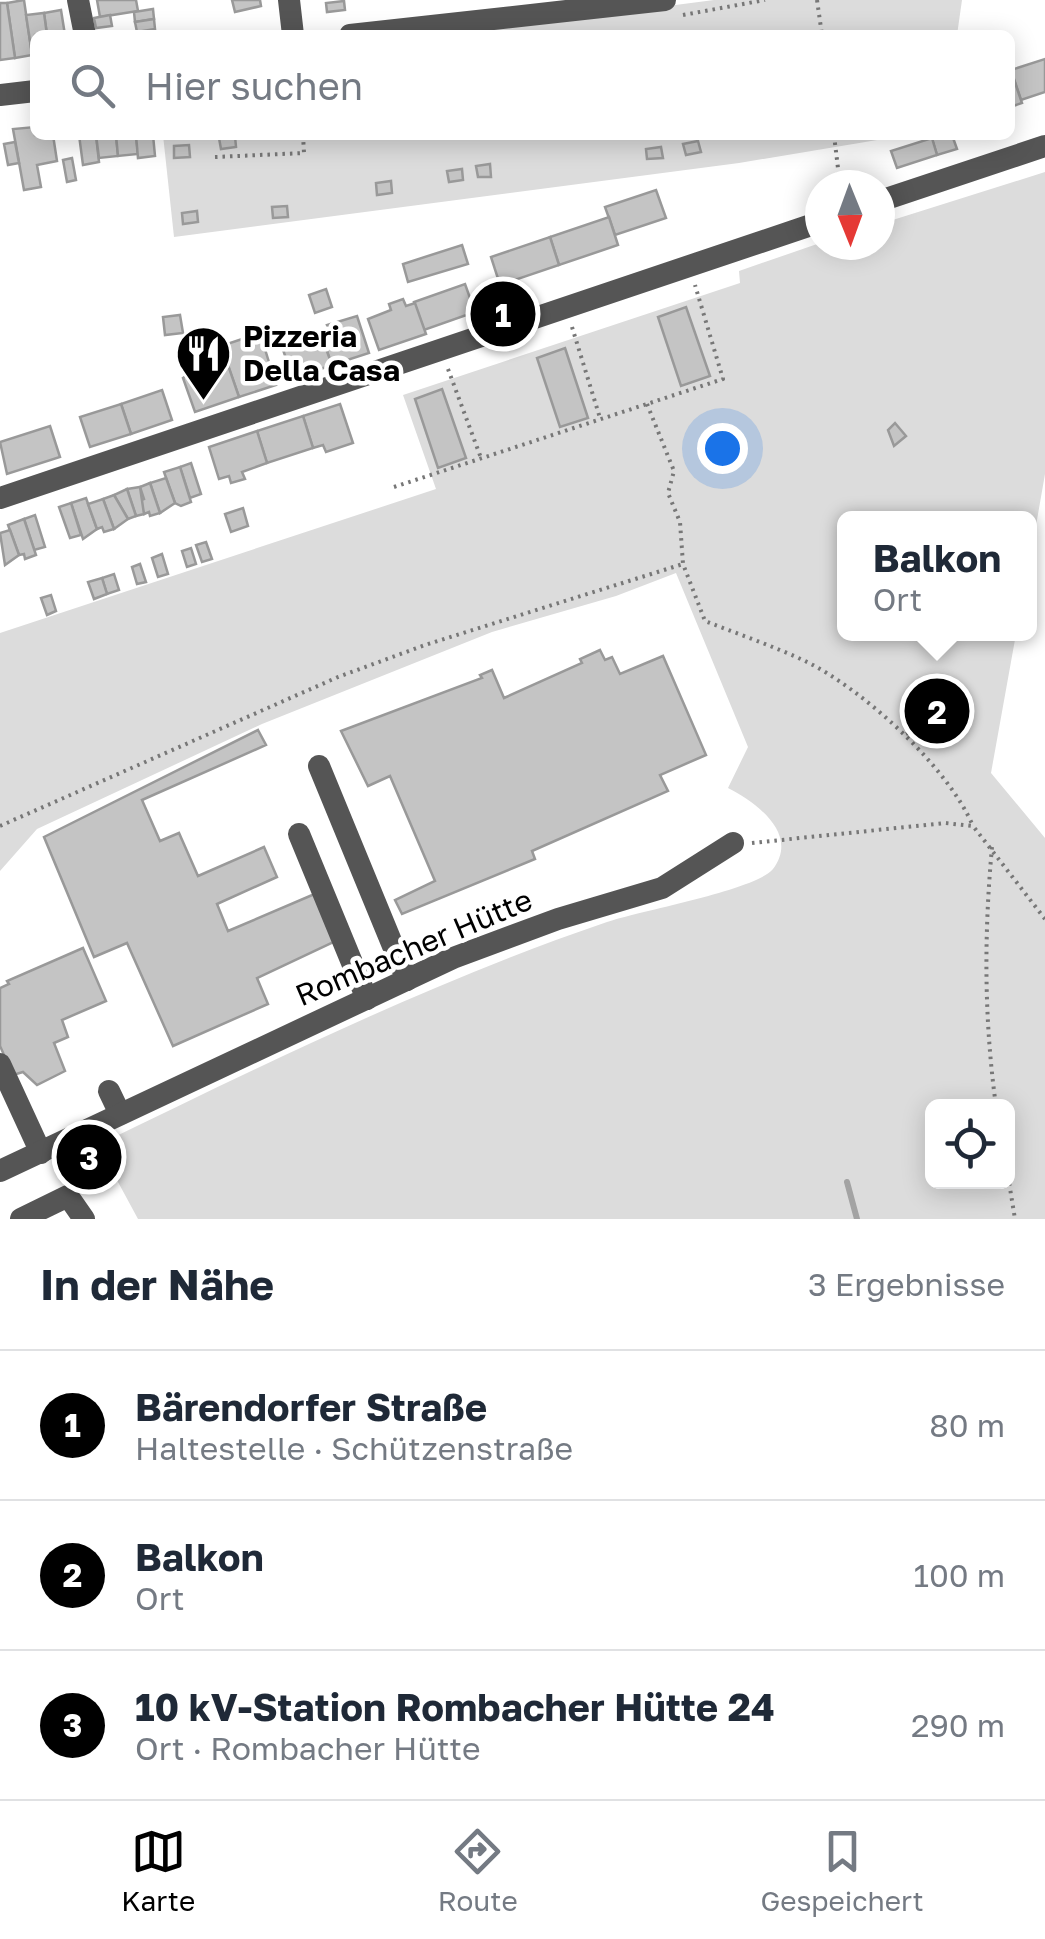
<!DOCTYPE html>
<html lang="de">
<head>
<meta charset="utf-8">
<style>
	body { margin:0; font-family:"Golos Text",sans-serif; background:#f2f2f3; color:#1f2937 }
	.controls { position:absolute; right:30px; bottom:30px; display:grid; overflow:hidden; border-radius:15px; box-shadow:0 5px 25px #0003 }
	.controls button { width:90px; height:90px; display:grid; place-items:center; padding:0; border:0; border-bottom:2px solid #e0e1e3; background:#fff; color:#1f2937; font:50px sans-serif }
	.compass { position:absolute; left:805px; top:170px; width:90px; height:90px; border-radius:50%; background:#fff; box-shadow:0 5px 25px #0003; rotate:179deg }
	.you { position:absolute; left:722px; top:448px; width:35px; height:35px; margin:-25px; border:8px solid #fff; border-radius:50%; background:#1a73e8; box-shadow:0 0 0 15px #1a73e833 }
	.badge { display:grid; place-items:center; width:65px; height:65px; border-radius:50%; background:#000; color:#fff; font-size:32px; font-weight:700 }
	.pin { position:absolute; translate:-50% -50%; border:5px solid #fff; box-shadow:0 2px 10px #0006 }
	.popup { position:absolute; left:837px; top:511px; width:200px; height:130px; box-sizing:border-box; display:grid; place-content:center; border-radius:15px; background:#fff; filter:drop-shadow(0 2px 8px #0005); font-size:32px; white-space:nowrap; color:#747a83 }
	.popup b { font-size:38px; color:#1f2937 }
	.popup::after { content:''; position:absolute; left:50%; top:100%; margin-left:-20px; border:20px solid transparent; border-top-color:#fff }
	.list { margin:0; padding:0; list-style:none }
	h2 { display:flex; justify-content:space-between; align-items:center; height:130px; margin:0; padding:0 40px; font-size:42px }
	h2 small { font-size:32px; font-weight:400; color:#747a83 }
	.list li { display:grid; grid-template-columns:65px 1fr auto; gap:30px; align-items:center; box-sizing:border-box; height:150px; padding:0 40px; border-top:2px solid #e0e1e3 }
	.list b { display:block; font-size:38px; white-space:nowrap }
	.list p { margin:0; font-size:32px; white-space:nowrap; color:#747a83 }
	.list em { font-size:32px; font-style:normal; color:#747a83 }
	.icon { flex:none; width:55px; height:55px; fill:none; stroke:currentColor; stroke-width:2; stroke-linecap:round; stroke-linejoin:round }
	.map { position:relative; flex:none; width:1045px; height:1219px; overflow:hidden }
	.search { position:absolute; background:#fff; box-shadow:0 5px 25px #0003; left:30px; right:30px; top:30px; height:110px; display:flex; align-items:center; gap:25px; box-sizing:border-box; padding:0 35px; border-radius:15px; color:#747a83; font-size:38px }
	.sheet { height:580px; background:#fff }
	nav { display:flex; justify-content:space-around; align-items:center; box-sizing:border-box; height:140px; border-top:2px solid #e0e1e3; background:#fff; font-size:28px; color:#747a83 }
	nav a { display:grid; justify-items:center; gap:5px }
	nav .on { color:#000 }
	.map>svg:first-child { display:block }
	.green { fill:#dcdcdc; fill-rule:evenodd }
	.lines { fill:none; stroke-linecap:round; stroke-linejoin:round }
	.stream { stroke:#a3a3a3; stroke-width:6 }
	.building { fill:#c4c4c4; stroke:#999; stroke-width:2.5 }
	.path { stroke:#777; stroke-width:4; stroke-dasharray:2.5 5; stroke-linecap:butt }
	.minor { stroke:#555; stroke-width:22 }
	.labels { text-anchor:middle; stroke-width:9; stroke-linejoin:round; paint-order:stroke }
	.poi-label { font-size:30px; font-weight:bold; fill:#000; stroke:#fff; text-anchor:start }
	.street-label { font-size:30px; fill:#000; stroke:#fff }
</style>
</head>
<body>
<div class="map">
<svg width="1045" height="1219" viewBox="0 0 1045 1219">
	<rect width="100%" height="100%" fill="#fff"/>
	<g class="green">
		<polygon points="714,0 962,0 957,35 444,35"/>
		<polygon points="163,135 907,135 739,163 174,237"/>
		<path d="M 1045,172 L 1045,474 L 1030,560 L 1030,518 L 844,518 L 844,634 L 1016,634 L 991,773 L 1045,838 L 1045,1219 L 138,1219 L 98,1145 C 265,1064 431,982 607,922 C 639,911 756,890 773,869 C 800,833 755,802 728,788 L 748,747 L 676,573 L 616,596 L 492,632 L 262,724 L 37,829 L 0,871 L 0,633 L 436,489 L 403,395 L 740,283 L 739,271 L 820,243 L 880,245 L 880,224 ZM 932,1106 L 1008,1106 L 1008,1182 L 932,1182 Z"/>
	</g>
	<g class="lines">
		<polyline class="stream" points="847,1182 857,1219"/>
	</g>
	<g class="building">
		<polygon points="24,0 32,55 15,58 7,3"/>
		<polygon points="97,0 136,0 138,11 100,17"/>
		<polygon points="232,0 260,0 261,6 235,12"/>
		<polygon points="344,1 345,10 327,12 326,3"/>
		<polygon points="0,3 7,3 15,58 0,60"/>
		<polygon points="153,9 154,19 135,22 134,12"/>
		<polygon points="61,10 65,35 47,35 44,13"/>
		<polygon points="44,13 47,35 35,35 33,60 26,15"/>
		<polygon points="110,15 112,26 96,28 94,18"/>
		<polygon points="154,19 155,29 137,32 135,22"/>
		<polygon points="1045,59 1045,92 1021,100 1011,70"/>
		<polygon points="1012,74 1022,103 1010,107 1010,75"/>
		<polygon points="35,127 35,135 53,135 57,161 37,165 41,187 24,190 13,129"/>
		<polygon points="79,135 96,135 99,162 83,165"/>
		<polygon points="96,135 116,135 118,156 99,158"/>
		<polygon points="116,135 136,135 138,154 118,156"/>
		<polygon points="136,135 153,135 155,156 138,158"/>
		<polygon points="952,135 957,149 937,155 931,136"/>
		<polygon points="235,136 236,147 221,149 219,138"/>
		<polygon points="932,138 937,155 897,168 891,151"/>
		<polygon points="698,141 701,152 686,155 683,144"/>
		<polygon points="15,142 19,163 8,165 4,144"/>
		<polygon points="189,145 190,157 174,158 174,146"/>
		<polygon points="661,147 663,158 647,159 646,149"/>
		<polygon points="72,158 76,180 67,182 63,160"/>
		<polygon points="490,164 491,177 478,177 476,166"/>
		<polygon points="462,169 463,180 449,182 447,171"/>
		<polygon points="391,181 392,193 377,195 376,183"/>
		<polygon points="656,190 666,218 615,235 605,207"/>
		<polygon points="287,206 288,217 273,218 272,207"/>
		<polygon points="197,211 198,222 183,224 182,213"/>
		<polygon points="609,217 618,245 559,265 550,237"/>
		<polygon points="550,237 559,265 500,285 491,257"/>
		<polygon points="462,245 468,264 408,282 403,264"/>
		<polygon points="465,284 475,312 424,330 414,302"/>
		<polygon points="326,289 332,307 315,313 309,295"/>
		<polygon points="403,299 406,306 415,303 426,334 379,350 368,319 391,310 389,304"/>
		<polygon points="686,307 710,376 681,386 658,317"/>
		<polygon points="180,315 183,333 165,335 163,317"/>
		<polygon points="357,316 369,353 332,365 321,335 330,332 327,325"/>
		<polygon points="308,332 310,338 321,335 332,365 293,379 280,341"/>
		<polygon points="260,333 276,385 239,397 221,346"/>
		<polygon points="565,348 588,418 560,427 537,358"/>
		<polygon points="227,362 239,397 195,412 183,378 203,365 205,370"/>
		<polygon points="442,389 466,458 438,468 415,399"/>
		<polygon points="162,390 172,420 131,434 121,404"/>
		<polygon points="121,404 131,434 90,447 80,417"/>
		<polygon points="340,404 353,443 326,452 323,445 313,448 303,416"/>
		<polygon points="303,416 313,448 267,463 257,431"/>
		<polygon points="895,423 906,436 894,446 888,430"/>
		<polygon points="50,426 60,457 7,474 0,442"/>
		<polygon points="257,431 267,463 242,472 245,479 231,483 229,476 219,479 209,447"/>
		<polygon points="191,463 201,494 190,498 180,467"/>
		<polygon points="180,467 191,502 181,506 175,503 164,472"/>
		<polygon points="166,478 175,503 160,513 150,483"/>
		<polygon points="150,483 160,513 150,516 149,512 144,514 139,501 144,499 140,487"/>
		<polygon points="140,487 144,514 136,516 127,489"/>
		<polygon points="127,489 136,516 128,519 114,495"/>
		<polygon points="114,495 128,519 114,529 103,499"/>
		<polygon points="86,498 97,529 83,539 71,503"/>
		<polygon points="103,499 114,529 104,532 102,527 97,529 88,504"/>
		<polygon points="71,503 81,535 70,538 59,507"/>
		<polygon points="243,508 248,526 231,532 225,514"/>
		<polygon points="35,515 45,547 34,550 24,519"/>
		<polygon points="24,519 36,555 25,559 24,554 19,555 8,525"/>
		<polygon points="10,530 19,555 5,565 0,533"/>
		<polygon points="206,542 212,559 202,562 196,545"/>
		<polygon points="191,548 196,564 187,567 182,551"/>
		<polygon points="162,554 168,574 158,577 152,558"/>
		<polygon points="140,564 146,582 137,584 132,567"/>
		<polygon points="114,574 119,590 107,594 102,578"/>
		<polygon points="102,578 107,594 94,599 88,582"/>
		<polygon points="51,595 56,611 47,615 41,598"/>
		<polygon points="600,650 605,660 612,657 620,674 663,656 706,755 660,775 668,791 532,851 535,859 402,914 395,900 435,881 390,776 368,786 341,731 482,678 480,675 492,670 504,698 582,663 580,659"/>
		<polygon points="258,730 266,745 142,800 160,841 179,833 198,876 264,847 277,877 217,904 228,931 317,893 338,940 257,978 268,1004 173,1046 127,943 94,957 44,837"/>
		<polygon points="83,948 106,1001 62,1020 68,1037 54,1043 65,1071 37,1085 23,1072 13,1075 0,1046 0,988 9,984 7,981"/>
	</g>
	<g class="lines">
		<g class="path">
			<polyline points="817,0 822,35"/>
			<polyline points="683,15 765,0"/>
			<polyline points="834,135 840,185"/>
			<polyline points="215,157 304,153 303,135"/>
			<polyline points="572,327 600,418"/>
			<polyline points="448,369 481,458"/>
			<path d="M 647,404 L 674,471 L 668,493 L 680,522 L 683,564 L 705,621 C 738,634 773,646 805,661 C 863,689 948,767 973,826"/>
			<polyline points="394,487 723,379 695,285"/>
			<polyline points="906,734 932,723 937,711"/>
			<polyline points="0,826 338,677 425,645 683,564"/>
			<polyline points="752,843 945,823 973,826 1045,919"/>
			<path d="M 992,847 C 984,935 984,1019 996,1106"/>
			<polyline points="1008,1176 1015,1219"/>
		</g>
		<g class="minor">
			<polyline points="78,0 85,35"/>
			<polyline points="289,0 293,35"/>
			<polyline points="350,35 665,0"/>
			<polyline points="0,95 35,91"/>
			<polyline points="880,201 1045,146"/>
			<polyline points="0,498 820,222"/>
			<polyline points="319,766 407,980"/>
			<polyline points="299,834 367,999"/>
			<polyline points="0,1064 41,1153"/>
			<polyline points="109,1091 120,1114"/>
			<polyline points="0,1171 453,958 558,919 662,888 733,843"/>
			<polyline points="21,1219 68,1196 84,1219"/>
		</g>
	</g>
	<defs>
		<symbol id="restaurant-pin" viewBox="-11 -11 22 30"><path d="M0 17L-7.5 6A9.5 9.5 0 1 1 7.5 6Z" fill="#000" stroke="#fff"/><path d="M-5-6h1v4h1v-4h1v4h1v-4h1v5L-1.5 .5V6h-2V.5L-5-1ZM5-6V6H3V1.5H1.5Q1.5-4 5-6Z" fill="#fff"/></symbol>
	</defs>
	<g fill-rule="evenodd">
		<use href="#restaurant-pin" x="172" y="322" width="63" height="86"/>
	</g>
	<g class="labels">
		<g class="poi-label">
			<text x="243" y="347">Pizzeria<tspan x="243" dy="34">Della Casa</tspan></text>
		</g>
		<g class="street-label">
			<text transform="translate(414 948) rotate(-23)" y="10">Rombacher Hütte</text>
		</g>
	</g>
</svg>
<div class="controls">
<button><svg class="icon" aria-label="locate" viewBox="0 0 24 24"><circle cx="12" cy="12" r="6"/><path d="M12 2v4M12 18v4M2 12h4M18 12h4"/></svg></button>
</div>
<svg class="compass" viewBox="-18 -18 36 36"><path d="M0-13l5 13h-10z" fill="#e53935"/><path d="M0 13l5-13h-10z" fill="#747a83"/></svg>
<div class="you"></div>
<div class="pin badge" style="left:503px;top:314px">1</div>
<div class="pin badge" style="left:937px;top:711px">2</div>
<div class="popup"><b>Balkon</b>Ort</div>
<div class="pin badge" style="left:89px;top:1157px">3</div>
<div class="search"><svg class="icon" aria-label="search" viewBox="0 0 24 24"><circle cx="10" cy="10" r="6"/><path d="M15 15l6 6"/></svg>Hier suchen</div>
</div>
<section class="sheet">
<h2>In der Nähe<small>3 Ergebnisse</small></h2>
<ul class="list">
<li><span class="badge">1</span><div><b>Bärendorfer Straße</b><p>Haltestelle · Schützenstraße</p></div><em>80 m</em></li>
<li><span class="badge">2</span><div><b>Balkon</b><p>Ort</p></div><em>100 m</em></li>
<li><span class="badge">3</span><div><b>10 kV-Station Rombacher Hütte 24</b><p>Ort · Rombacher Hütte</p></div><em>290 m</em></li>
</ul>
</section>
<nav>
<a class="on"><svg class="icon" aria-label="map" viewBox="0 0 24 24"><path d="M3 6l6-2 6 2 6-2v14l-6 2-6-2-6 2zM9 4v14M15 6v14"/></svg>Karte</a>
<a><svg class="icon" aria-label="directions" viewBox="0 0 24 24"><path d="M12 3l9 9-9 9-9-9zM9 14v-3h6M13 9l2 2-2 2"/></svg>Route</a>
<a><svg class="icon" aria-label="saved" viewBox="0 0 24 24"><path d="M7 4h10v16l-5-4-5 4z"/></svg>Gespeichert</a>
</nav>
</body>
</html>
